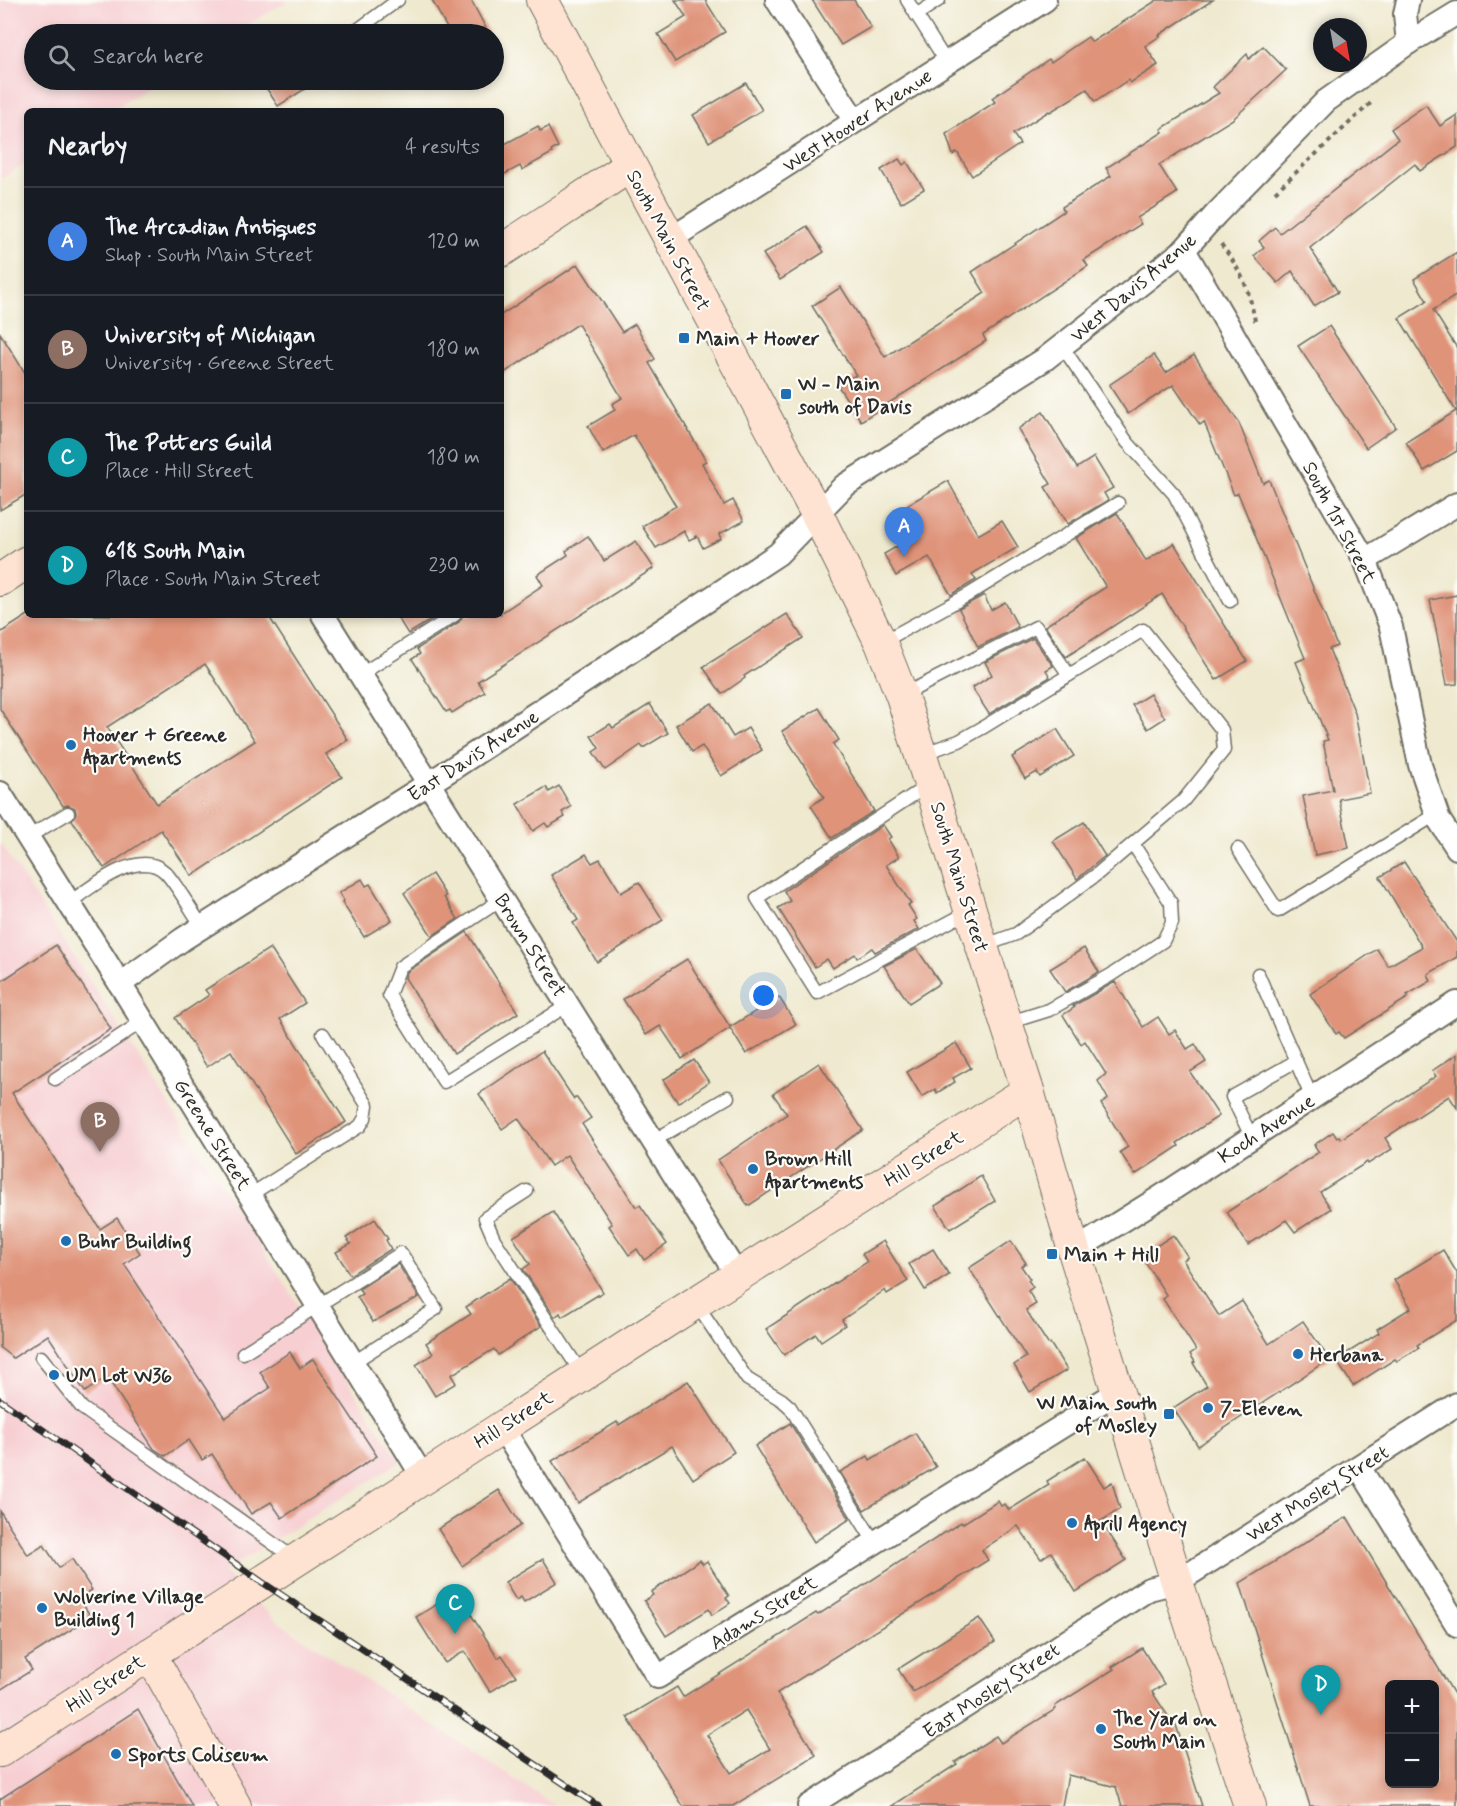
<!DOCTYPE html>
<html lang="en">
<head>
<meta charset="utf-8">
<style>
	body { margin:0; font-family:Mynerve,sans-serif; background:#242831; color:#f1f3f6 }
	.controls { position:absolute; right:18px; bottom:18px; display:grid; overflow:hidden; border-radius:9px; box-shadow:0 3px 9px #0003 }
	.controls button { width:54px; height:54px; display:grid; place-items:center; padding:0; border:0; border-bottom:2px solid #363941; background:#171b24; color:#f1f3f6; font:30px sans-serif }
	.compass { position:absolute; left:1313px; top:18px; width:54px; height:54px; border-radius:50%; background:#171b24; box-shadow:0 3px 9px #0003; rotate:149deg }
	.you { position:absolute; left:764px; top:996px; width:21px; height:21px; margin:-15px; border:4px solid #fff; border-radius:50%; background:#1a73e8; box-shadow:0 0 0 9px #1a73e833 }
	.badge { display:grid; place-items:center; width:39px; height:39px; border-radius:50%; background:#1f6fb2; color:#fff; font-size:20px; font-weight:700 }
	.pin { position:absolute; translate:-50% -50px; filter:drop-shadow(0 2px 3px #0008) }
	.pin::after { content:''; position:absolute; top:32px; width:21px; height:18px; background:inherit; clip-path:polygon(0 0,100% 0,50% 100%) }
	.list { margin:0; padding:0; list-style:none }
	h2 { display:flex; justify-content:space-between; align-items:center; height:78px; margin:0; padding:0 24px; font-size:26px }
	h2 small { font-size:20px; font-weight:400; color:#9ea1a6 }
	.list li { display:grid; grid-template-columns:39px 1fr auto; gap:18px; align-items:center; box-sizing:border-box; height:108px; padding:0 24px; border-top:2px solid #363941 }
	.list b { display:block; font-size:22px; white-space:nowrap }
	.list p { margin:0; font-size:20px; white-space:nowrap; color:#9ea1a6 }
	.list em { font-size:20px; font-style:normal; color:#9ea1a6 }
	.icon { flex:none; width:33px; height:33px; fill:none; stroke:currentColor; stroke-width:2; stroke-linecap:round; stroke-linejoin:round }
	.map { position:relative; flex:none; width:1457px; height:1806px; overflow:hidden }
	.search { position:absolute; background:#171b24; box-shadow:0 3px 9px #0003; left:24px; top:24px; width:480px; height:66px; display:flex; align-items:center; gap:15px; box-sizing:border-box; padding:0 21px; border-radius:33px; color:#9ea1a6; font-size:22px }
	.panel { position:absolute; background:#171b24; box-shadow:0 3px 9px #0003; left:24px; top:108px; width:480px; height:510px; border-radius:9px }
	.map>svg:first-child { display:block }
	.built { fill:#f7cfd3 }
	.building { fill:#df9379; fill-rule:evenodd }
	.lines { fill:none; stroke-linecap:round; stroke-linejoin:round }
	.lane-casing { stroke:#706e64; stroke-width:15 }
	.street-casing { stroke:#706e64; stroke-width:26 }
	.secondary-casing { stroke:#706e64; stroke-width:34 }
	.path { stroke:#706e64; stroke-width:4; stroke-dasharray:4.5 4.5; stroke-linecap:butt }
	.lane { stroke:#fff; stroke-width:12 }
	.street { stroke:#fff; stroke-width:22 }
	.secondary { stroke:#fee3d2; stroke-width:32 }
	.rail-casing { stroke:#2b2b2b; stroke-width:7 }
	.rail { stroke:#fdfcf7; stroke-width:4.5; stroke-dasharray:14; stroke-linecap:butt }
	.poi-dot { fill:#1f6fb2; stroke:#fdfcf7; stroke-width:2 }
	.labels { text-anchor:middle; stroke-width:4.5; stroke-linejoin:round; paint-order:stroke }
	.street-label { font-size:20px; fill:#2b2b2b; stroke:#fdfcf7 }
	.poi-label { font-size:20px; font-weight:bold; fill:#2b2b2b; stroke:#fdfcf7; text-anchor:start }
</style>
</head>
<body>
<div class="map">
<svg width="1457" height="1806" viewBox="0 0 1457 1806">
	<rect width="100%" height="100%" fill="#fdfcf7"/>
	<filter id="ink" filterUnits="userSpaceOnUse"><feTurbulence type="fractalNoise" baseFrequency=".0167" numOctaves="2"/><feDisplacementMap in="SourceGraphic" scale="12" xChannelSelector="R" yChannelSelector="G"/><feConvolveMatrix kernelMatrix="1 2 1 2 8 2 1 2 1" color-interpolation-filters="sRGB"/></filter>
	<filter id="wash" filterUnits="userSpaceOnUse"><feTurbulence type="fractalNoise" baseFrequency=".008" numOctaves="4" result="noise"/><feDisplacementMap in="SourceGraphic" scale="24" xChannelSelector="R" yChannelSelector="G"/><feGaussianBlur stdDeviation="1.35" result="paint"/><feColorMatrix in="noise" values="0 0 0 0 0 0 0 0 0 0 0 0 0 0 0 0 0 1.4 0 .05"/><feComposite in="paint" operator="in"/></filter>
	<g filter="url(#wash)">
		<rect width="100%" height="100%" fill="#efe9cf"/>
		<g class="built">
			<polygon points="0,0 289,0 233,34 34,34 34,80 161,80 110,111 27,111 27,163 0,179"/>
			<polygon points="0,842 400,1462 223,1572 277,1621 555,1806 0,1806"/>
		</g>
		<g id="blocks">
			<g class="building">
				<polygon points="432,0 471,0 489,34 450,34"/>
				<polygon points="675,0 705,0 725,32 675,62 658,34 686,17"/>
				<polygon points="812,0 854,0 871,27 841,45"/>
				<polygon points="1157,0 1213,0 1159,35 1160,36 1145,46 1158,65 1130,83 1128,80 1095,102 1087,89 1050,112 1049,111 1013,134 1020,144 972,176 957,152 953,155 946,134 995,102 992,98 1049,59 1051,62 1088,37 1092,42"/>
				<polygon points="1263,46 1286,70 1233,119 1159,165 1177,193 1137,218 1141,224 1084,260 1088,266 983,335 986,341 861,421 838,386 856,375 812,306 841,287 885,357 985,293 972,272 1064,211 1062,207 1111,176 1106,168 1163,132 1161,129 1219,93 1213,87 1247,54 1249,59"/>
				<polygon points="261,80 319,80 278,106"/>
				<polygon points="746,83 762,110 709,142 693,115"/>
				<polygon points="1426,105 1440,126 1457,115 1457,147 1420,171 1415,164 1310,248 1338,292 1314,306 1292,271 1278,283 1254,256 1264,247 1259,241 1275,227 1280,233 1398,139 1391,129"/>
				<polygon points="538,126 540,131 548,127 558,147 551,151 552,153 522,170 520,166 501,176 501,146"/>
				<polygon points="899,159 903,165 907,162 924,189 901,203 881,170"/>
				<polygon points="807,226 824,252 780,280 763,254"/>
				<polygon points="1457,252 1457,295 1433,310 1457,348 1457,451 1424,471 1406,442 1456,411 1399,318 1427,301 1414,279"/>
				<polygon points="578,264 622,332 635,324 655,359 649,363 706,461 702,463 724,505 733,500 744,521 719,534 721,539 703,548 697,536 689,540 684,531 656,548 642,526 676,506 634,435 603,453 588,426 615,410 612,404 622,398 578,324 501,375 501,315"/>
				<polygon points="1329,326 1396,427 1366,448 1298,346"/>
				<polygon points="0,333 27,376 27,494 0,510"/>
				<polygon points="1154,355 1166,373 1194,355 1239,423 1263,483 1269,480 1337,646 1329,649 1355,713 1370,793 1339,799 1349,848 1315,855 1303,796 1333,790 1323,741 1328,740 1296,662 1305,658 1238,493 1234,495 1204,422 1200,425 1173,385 1128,414 1109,385"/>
				<polygon points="1043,412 1077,468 1094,457 1113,488 1104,493 1108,500 1068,524 1045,487 1051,484 1018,429"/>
				<polygon points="948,481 978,535 1002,521 1018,547 972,574 976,580 951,595 929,557 896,576 884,554 922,532 907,505"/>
				<polygon points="1117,513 1146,561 1174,543 1247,661 1216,680 1162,594 1066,657 1045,626 1106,587 1076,538"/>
				<polygon points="588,536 604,561 636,541 654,568 478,681 485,692 452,713 450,710 446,712 412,659 420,654 417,649 459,622 463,615 501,615 501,613 543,585 537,575 568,555 566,551"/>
				<polygon points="984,595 991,610 1005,602 1018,627 978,647 959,609"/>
				<polygon points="1457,595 1457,684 1447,685 1430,600"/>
				<polygon points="787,614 803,638 744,676 745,678 722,694 703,667"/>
				<path d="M 28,615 L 268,615 L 348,740 L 326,754 L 342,777 L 192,876 L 161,830 L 104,868 L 72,820 L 76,813 L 75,808 L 68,805 L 63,806 L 0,709 L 0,633 ZM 205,664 L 255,741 L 157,804 L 107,727 Z"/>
				<polygon points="396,615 439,615 408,634"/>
				<polygon points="1033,638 1053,666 1046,670 1050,677 989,714 972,688 992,675 985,662"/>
				<polygon points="1150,694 1165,718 1148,729 1132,705"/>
				<polygon points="712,703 733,737 748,728 762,750 721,776 702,746 692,752 676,725"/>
				<polygon points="650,704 668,733 643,748 641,745 605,770 593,752 599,748 591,736 610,724 613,728"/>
				<polygon points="819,708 839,740 833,744 874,811 832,838 811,806 824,797 782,731"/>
				<polygon points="1057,729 1074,756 1040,777 1037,772 1025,779 1012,757"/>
				<polygon points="559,786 571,807 562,812 565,817 548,827 545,823 533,831 517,804 546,787 549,792"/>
				<polygon points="1084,822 1105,856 1077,879 1053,841"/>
				<polygon points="883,825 891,837 888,839 899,857 886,865 911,904 908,905 917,919 914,921 919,929 875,952 872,948 857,958 855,954 833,968 827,959 815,967 778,908 790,901 784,891"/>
				<polygon points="586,854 592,863 600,859 621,893 639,882 663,920 597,962 573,923 578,920 551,875"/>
				<polygon points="1404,862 1457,942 1457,957 1428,974 1431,981 1407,995 1409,997 1344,1038 1339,1032 1336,1034 1310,994 1377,949 1388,966 1422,947 1380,877"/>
				<polygon points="432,874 446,896 444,897 458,919 432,936 404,893"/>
				<polygon points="362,879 366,886 370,884 392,920 364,937 342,902 344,901 339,893"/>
				<polygon points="467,932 518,1013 454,1054 405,978 407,972"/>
				<polygon points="56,945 111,1029 12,1093 100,1229 117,1218 140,1253 124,1264 225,1418 270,1388 260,1372 290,1352 300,1368 313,1359 377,1456 282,1518 271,1502 251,1514 212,1454 202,1460 189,1440 165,1456 154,1449 107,1377 85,1392 48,1335 13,1358 0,1348 0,982"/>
				<polygon points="270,948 305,1003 280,1019 346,1122 296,1154 231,1051 207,1067 175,1018 209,995 205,990"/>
				<polygon points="1084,948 1099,972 1065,992 1050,969"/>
				<polygon points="917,949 940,983 909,1003 884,966"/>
				<polygon points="687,959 730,1027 779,997 796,1024 746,1054 730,1028 682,1059 660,1026 646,1035 623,999"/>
				<polygon points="1115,982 1143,1027 1158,1017 1169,1034 1175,1030 1187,1049 1195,1044 1206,1062 1190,1072 1219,1116 1177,1143 1179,1146 1135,1175 1120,1152 1128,1147 1101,1104 1108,1099 1098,1081 1106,1074 1085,1041 1081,1044 1063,1015 1075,1007 1073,1006"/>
				<polygon points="956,1043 971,1068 953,1078 955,1082 937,1093 935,1089 922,1097 907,1072"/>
				<polygon points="542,1051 574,1099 576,1097 591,1118 582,1124 636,1207 640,1205 667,1244 644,1260 637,1249 629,1255 609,1226 612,1224 567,1155 551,1166 518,1118 502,1129 479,1094"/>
				<polygon points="1457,1054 1457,1108 1449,1096 1385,1138 1392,1149 1368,1164 1367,1162 1320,1192 1331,1209 1295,1232 1286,1220 1248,1245 1227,1212 1319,1152 1314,1145 1333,1132 1337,1138 1339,1136 1341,1139 1436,1076 1432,1071"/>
				<polygon points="694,1060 709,1082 678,1103 663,1080"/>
				<polygon points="819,1063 863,1130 748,1206 718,1160 787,1114 773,1094"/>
				<polygon points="981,1176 995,1201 950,1229 935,1206"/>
				<polygon points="553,1212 603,1292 562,1317 560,1313 555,1317 523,1269 530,1264 513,1237"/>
				<polygon points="375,1219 388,1239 386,1240 391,1249 350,1275 336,1252 351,1244 346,1238"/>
				<polygon points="1173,1235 1188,1257 1183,1260 1219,1316 1242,1301 1269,1344 1303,1321 1329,1359 1198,1446 1173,1408 1207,1386 1193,1363 1195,1362 1190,1354 1196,1350 1163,1299 1167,1296 1141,1256"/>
				<polygon points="883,1241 908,1281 887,1294 885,1290 842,1320 845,1325 821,1341 816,1334 784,1355 766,1329 867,1262 862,1254"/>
				<polygon points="1011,1241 1026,1263 1021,1266 1030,1279 1028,1280 1033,1287 1028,1291 1036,1304 1026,1310 1048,1344 1050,1343 1067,1370 1030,1392 1014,1365 1026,1357 969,1268"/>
				<polygon points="933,1249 949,1275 925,1290 909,1264"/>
				<polygon points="1443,1250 1457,1273 1457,1320 1417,1345 1419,1348 1397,1361 1395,1359 1353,1386 1336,1360 1379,1333 1377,1329 1411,1308 1394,1280"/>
				<polygon points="398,1264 419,1297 373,1322 357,1297 362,1294 359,1289"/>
				<polygon points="510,1278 541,1326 498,1355 494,1349 451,1375 456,1383 435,1396 416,1365 433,1354 426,1343 471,1314 466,1307"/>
				<polygon points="688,1381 734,1452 693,1479 672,1446 578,1503 552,1461 617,1422 619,1425"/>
				<polygon points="790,1423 850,1519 814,1542 755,1446"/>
				<polygon points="915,1433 936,1467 864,1510 840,1472 868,1456 870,1460"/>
				<path d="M 1085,1457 L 1104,1487 L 1112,1482 L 1120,1509 L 1101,1521 L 1126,1560 L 1076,1592 L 1051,1552 L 1041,1559 L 1018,1526 L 982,1550 L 988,1560 L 777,1693 L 816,1755 L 733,1806 L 683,1806 L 627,1717 L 677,1687 L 683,1697 L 816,1613 L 818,1615 L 961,1522 L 962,1524 L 998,1501 L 1001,1506 L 1005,1504 L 1009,1510 L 1049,1485 L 1047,1481 ZM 746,1710 L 770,1749 L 731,1773 L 707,1735 Z"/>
				<polygon points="499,1490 521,1525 462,1566 438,1529"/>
				<polygon points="0,1511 28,1555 44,1545 59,1568 72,1559 92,1590 79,1598 91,1617 25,1659 32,1670 0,1690"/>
				<path d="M 1347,1517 L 1457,1699 L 1457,1806 L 1310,1806 L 1240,1583 ZM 1389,1684 L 1434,1684 L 1434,1784 L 1389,1784 Z"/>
				<polygon points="543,1559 557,1582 524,1602 521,1597 516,1600 505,1582"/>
				<polygon points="700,1560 703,1564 707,1561 729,1596 726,1598 730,1603 712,1615 709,1609 666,1636 644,1601 653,1595 651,1592"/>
				<polygon points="457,1592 498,1658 502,1655 516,1676 490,1692 465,1651 445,1663 416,1617"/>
				<polygon points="979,1618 995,1642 913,1692 898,1669"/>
				<polygon points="1142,1648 1164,1684 1152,1692 1174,1725 1176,1725 1202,1806 1122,1806 1116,1787 1068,1775 1062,1806 892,1806 957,1764 955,1762 996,1736 1001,1743 1056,1709 1055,1706 1114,1669 1112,1667"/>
				<polygon points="138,1709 192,1806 0,1806 0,1799"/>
			</g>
		</g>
	</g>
	<g filter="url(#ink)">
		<use href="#blocks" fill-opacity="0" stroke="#706e64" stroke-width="1.5"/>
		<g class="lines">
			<defs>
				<g id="lane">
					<polyline points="907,0 947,63"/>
					<polyline points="916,15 939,0"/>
					<polyline points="352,34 398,0"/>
					<polyline points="1062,346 1127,442 1174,494 1230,601"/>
					<polyline points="882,642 968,595 1118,503"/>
					<polyline points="361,674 455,615"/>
					<polyline points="903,695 1036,627 1069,675"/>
					<polyline points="922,754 959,741 982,728 1143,630 1222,730 1224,750 1183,801 1096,875 1016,934 983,946"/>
					<polyline points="930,784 757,898 817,993 970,911"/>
					<polyline points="28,837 68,813"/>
					<polyline points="1238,849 1278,911 1437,814"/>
					<polyline points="502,899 400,967 389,995 444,1082 568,1005"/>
					<path d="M 69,903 C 91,887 139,847 165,872 C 176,883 192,912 202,926"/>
					<polyline points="1258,974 1312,1098"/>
					<polyline points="1007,1023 1049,1010 1111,975 1163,941 1172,923 1171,903 1133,844"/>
					<polyline points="55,1079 143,1021"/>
					<polyline points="1252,1138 1232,1097 1296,1061"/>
					<polyline points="653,1141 728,1097"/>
					<polyline points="527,1191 485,1218 494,1239 582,1374"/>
					<polyline points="250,1195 360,1126 365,1118 367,1105 323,1034"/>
					<polyline points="696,1304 747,1379 782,1400 790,1407 875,1543"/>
					<polyline points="243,1353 401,1253 436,1309 354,1362"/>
					<polyline points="41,1357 82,1408 295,1559"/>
				</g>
				<g id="street">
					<polyline points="777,0 855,121"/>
					<polyline points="1408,0 1405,14 1408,43"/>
					<polyline points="669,240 1045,0"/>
					<polyline points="1184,250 1365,560 1391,627 1420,765 1439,820 1457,848"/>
					<polyline points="1365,560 1457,504"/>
					<polyline points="323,615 737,1275"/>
					<polyline points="0,793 120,984 423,1477"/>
					<polyline points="120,984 183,939 453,768 778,554 844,486 1045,359 1184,250 1216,214 1326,101 1408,43 1457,13"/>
					<polyline points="1074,1251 1162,1196 1457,1003"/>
					<polyline points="501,1426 658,1677 1119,1391"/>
					<polyline points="1359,1467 1457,1625"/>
					<polyline points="809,1806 1149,1589 1177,1582 1457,1404"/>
				</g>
				<g id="secondary">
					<polyline points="542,0 817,514 881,643 902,696 1028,1091 1074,1251 1177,1582 1250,1806"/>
					<polyline points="501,251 630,166"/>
					<polyline points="0,580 27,562"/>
					<polyline points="150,1654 235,1806"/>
					<path d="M 0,1751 C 342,1529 684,1309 1028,1091"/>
				</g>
			</defs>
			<use href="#lane" class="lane-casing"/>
			<use href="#street" class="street-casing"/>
			<use href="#secondary" class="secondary-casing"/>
			<g class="path">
				<polyline points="1275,192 1373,101"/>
				<path d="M 1221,244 C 1242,273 1248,285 1255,321"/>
			</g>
			<use href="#lane" class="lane"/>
			<use href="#street" class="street"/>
			<use href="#secondary" class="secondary"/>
			<defs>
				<polyline id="rail" points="0,1400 262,1582 598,1806"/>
			</defs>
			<use href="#rail" class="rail-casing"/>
			<use href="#rail" class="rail"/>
		</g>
	</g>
	<g class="poi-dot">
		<rect x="678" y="332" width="12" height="12" rx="3"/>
		<rect x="780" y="388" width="12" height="12" rx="3"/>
		<circle cx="71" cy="745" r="6"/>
		<circle cx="753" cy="1169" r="6"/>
		<circle cx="66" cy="1241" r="6"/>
		<rect x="1046" y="1248" width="12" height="12" rx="3"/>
		<circle cx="1298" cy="1354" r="6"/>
		<circle cx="54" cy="1375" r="6"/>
		<circle cx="1208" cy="1408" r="6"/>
		<rect x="1163" y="1408" width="12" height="12" rx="3"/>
		<circle cx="1072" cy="1523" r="6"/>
		<circle cx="42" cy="1608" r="6"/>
		<circle cx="1101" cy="1729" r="6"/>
		<circle cx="116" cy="1754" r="6"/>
	</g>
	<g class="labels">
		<g class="street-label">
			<text transform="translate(857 120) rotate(-33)" y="7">West Hoover Avenue</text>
			<text transform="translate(669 240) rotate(62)" y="7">South Main Street</text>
			<text transform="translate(1133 287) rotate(-40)" y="7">West Davis Avenue</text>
			<text transform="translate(1340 522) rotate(62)" y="7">South 1st Street</text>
			<text transform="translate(473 755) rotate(-33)" y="7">East Davis Avenue</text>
			<text transform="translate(960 877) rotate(73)" y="7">South Main Street</text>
			<text transform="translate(531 945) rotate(58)" y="7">Brown Street</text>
			<text transform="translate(1266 1128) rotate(-33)" y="7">Koch Avenue</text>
			<text transform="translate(213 1134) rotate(58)" y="7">Greene Street</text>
			<text transform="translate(923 1158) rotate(-32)" y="7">Hill Street</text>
			<text transform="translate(513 1419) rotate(-33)" y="7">Hill Street</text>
			<text transform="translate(1317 1493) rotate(-32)" y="7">West Mosley Street</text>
			<text transform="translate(763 1612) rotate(-32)" y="7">Adams Street</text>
			<text transform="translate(105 1683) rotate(-33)" y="7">Hill Street</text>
			<text transform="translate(991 1690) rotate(-33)" y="7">East Mosley Street</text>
		</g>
		<g class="poi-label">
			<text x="696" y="345">Main + Hoover</text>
			<text x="798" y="390">W - Main<tspan x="798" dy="23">south of Davis</tspan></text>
			<text x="83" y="741">Hoover + Greene<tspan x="83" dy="23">Apartments</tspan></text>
			<text x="765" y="1165">Brown Hill<tspan x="765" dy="23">Apartments</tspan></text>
			<text x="78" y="1248">Buhr Building</text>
			<text x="1064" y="1261">Main + Hill</text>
			<text x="1310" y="1361">Herbana</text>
			<text x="66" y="1382">UM Lot W36</text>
			<text x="1157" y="1409" text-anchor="end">W Main south<tspan x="1157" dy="23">of Mosley</tspan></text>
			<text x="1220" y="1415">7-Eleven</text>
			<text x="1084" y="1530">Aprill Agency</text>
			<text x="54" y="1603">Wolverine Village<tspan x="54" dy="23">Building 1</tspan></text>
			<text x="1113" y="1725">The Yard on<tspan x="1113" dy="23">South Main</tspan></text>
			<text x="128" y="1761">Sports Coliseum</text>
		</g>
	</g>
</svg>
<div class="controls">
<button>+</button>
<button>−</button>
</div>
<svg class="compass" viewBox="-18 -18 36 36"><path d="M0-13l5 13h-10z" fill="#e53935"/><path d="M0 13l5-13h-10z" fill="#9ea1a6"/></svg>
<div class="you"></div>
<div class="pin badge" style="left:904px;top:557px;background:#3f7fe0">A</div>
<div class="pin badge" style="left:100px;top:1152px;background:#8d6e63">B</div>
<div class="pin badge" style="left:455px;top:1634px;background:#0f9aa8">C</div>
<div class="pin badge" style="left:1321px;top:1715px;background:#0f9aa8">D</div>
<div class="search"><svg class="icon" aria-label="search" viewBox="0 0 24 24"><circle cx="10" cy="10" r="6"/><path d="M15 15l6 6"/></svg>Search here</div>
<section class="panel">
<h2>Nearby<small>4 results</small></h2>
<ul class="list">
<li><span class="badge" style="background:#3f7fe0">A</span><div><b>The Arcadian Antiques</b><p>Shop · South Main Street</p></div><em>120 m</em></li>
<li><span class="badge" style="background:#8d6e63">B</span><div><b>University of Michigan</b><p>University · Greene Street</p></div><em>180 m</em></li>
<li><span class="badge" style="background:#0f9aa8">C</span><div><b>The Potters Guild</b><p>Place · Hill Street</p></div><em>180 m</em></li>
<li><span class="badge" style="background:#0f9aa8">D</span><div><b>618 South Main</b><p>Place · South Main Street</p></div><em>230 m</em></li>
</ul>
</section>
</div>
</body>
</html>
